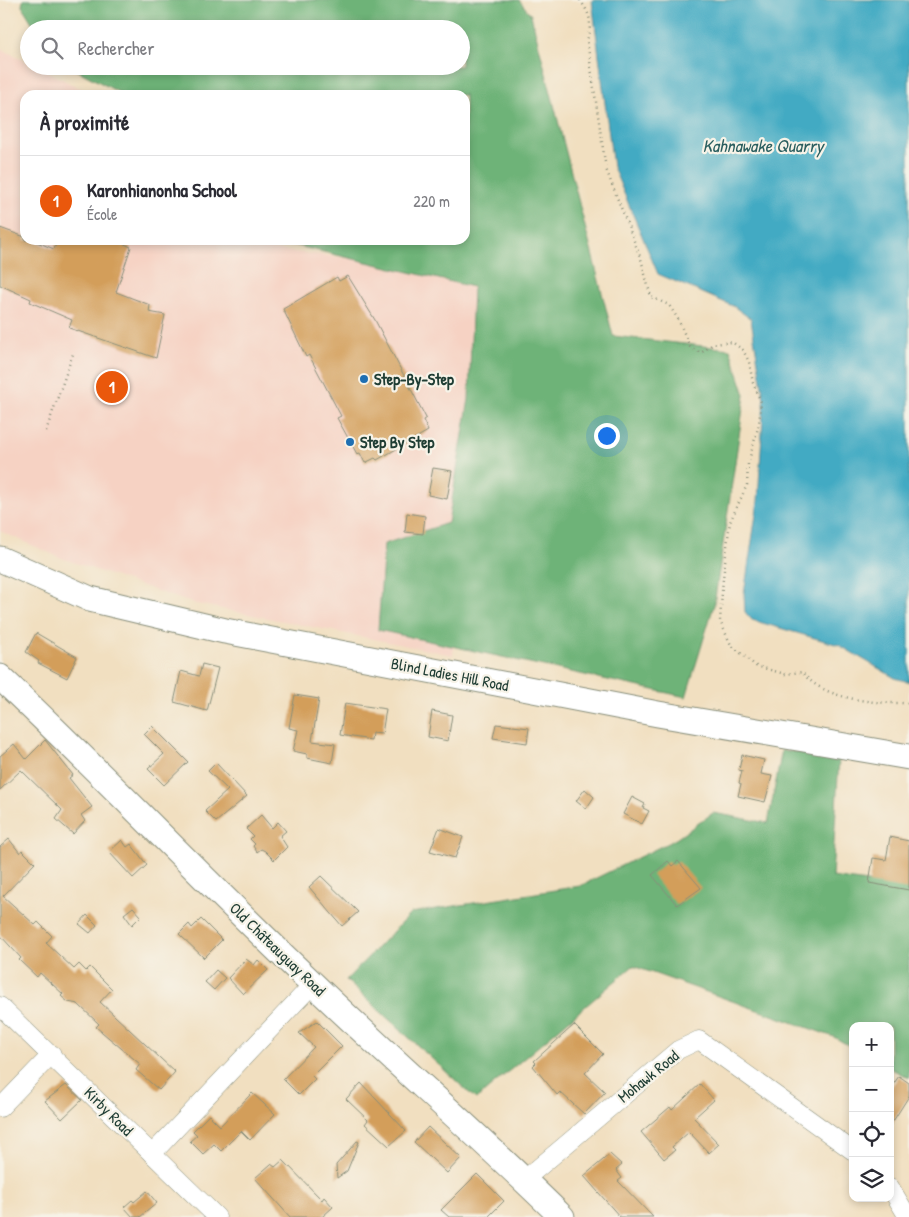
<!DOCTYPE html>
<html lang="fr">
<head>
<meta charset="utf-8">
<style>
	body { margin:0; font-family:"Patrick Hand",sans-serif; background:#f7f7f7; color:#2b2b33 }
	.controls { position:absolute; right:15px; bottom:15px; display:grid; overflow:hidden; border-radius:10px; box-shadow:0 2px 8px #0003 }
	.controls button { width:45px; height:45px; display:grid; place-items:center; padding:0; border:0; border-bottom:1px solid #e1e1e2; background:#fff; color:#2b2b33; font:25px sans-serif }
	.you { position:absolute; left:606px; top:435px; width:18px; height:18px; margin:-12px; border:4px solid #fff; border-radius:50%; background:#1a73e8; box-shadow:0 0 0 8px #1a73e833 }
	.badge { display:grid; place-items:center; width:32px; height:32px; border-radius:50%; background:#ea580c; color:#fff; font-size:16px; font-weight:700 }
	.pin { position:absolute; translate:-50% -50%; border:2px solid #fff; box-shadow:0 1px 5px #0006 }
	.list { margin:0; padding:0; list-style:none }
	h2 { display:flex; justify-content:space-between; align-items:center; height:65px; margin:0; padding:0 20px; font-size:21px }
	h2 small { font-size:16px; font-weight:400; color:#7c7c81 }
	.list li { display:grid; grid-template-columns:32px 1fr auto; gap:15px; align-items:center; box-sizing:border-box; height:90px; padding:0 20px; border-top:1px solid #e1e1e2 }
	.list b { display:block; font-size:19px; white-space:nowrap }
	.list p { margin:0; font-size:16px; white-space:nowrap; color:#7c7c81 }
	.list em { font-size:16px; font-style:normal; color:#7c7c81 }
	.icon { flex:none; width:28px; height:28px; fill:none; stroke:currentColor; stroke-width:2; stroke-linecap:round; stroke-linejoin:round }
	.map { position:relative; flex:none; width:909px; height:1217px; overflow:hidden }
	.search { position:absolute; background:#fff; box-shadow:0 2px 8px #0003; left:20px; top:20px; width:450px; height:55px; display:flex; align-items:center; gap:12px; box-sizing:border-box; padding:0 18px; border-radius:28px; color:#7c7c81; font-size:19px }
	.panel { position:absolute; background:#fff; box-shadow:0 2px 8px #0003; left:20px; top:90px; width:450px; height:155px; border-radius:15px }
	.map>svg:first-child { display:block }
	.built { fill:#f6d2c3 }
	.forest { fill:#6eb378; stroke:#467856 }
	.water { fill:#43aac3; stroke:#31747c }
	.building { fill:#d39e5a }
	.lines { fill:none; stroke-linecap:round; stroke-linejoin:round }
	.street-casing { stroke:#888e7a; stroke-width:19 }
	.secondary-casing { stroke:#888e7a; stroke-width:27 }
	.path { stroke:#888e7a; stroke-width:2.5; stroke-dasharray:1 4; stroke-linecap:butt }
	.street { stroke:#fff; stroke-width:18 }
	.secondary { stroke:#fff; stroke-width:25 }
	.poi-dot { fill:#1f6fb2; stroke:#f7f3e8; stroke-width:2 }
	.labels { text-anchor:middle; stroke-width:4.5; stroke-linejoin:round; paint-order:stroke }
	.poi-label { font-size:16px; font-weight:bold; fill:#1f3d34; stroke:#f7f3e8; text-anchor:start }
	.street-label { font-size:16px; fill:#1f3d34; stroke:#f7f3e8 }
	.water-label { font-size:18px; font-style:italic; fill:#2a5e5f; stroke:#f7f3e8 }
</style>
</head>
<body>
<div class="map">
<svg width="909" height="1217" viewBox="0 0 909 1217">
	<rect width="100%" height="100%" fill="#f7f3e8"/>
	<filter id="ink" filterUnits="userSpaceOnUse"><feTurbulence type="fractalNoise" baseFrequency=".02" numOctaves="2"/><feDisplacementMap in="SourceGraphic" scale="10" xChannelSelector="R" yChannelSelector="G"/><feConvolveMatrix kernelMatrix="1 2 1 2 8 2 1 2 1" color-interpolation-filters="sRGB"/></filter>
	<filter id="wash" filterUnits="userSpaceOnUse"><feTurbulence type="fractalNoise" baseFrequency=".0096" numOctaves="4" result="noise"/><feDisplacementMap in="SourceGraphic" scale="20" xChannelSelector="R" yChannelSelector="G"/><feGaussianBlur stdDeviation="1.12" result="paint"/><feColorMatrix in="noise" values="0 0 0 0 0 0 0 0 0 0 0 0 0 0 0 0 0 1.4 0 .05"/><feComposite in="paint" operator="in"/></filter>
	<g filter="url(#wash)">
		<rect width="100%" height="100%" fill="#f1dfc0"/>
		<polygon class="built" points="0,48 29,63 29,66 36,66 93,95 25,95 25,240 227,240 227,244 499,276 453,655 192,603 61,558 0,531"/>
		<g class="forest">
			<polygon points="23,0 519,0 531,15 613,336 730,349 745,395 714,605 686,697 378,630 384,544 448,523 469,399 473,287 273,240 465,240 465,95 124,95 69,66 461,66 461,29 36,29 22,6"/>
			<polygon points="782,750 839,758 832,877 909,888 909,1078 890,1068 890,1026 853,1026 853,1048 834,1037 633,966 476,1099 346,980 411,913 580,886 676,839 713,813 768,823"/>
		</g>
		<polygon class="water" points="592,0 909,0 909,682 895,678 839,645 752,620 745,612 744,594 758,501 764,399 751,319 733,306 658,274 613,167"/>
		<g id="blocks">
			<g class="building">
				<polygon points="0,228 25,237 25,240 32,240 54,249 58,240 116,240 131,247 116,292 150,305 149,312 165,315 156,358 69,328 72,320 30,302 31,299 0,285"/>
				<polygon points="348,276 375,320 426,418 423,420 428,431 377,460 375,458 365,463 360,453 357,454 337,418 341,416 309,355 306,357 283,309 337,277 339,281"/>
				<polygon points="433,468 452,471 447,499 428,495"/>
				<polygon points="407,513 425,516 423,534 405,532"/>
				<polygon points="36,633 77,657 67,678 38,663 39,661 26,652"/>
				<polygon points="202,664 218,668 207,711 174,702 181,671 199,676"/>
				<polygon points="295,695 319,699 312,741 335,744 332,763 307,758 307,754 293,751 298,730 289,728"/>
				<polygon points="345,703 386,709 382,734 372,733 371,740 340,735"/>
				<polygon points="432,711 452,715 448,741 428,737"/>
				<polygon points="496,724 529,728 527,743 493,738"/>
				<polygon points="152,726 188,762 164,785 148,769 164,754 144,734"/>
				<polygon points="45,740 73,775 69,778 92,807 81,815 85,821 73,834 56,819 62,810 21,770 0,790 0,756 14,744 26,759"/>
				<polygon points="742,755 764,760 761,774 772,776 765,802 738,796 741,784 739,783 742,771 739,770"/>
				<polygon points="216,763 247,796 216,822 205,811 228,790 208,771"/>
				<polygon points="585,789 594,797 586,809 576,801"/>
				<polygon points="632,797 645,804 643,808 649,811 642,824 623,814"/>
				<polygon points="261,815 272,828 278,822 286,831 280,836 287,847 274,860 265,851 261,849 257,852 253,846 255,844 250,839 253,836 246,829"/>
				<polygon points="439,828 463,837 455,858 430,851"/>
				<polygon points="890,837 909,841 909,890 869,883 873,858 886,860"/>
				<polygon points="9,839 20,853 22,850 35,863 3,896 35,925 38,922 52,936 46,943 74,969 79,964 86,971 90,967 112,989 100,1002 175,1072 159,1090 136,1070 140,1064 96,1027 99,1024 78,1004 68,1002 61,996 63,994 40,973 37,977 19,960 21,958 0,935 0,847"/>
				<polygon points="122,840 127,847 131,844 147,865 133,878 109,852"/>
				<polygon points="668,861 672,866 678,861 701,888 677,905 652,875"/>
				<polygon points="321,876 358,912 342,926 309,887"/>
				<polygon points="133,907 141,916 132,925 124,914"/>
				<polygon points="87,915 97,925 90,933 79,924"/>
				<polygon points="201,919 222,940 204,958 179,934 189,924 192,928"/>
				<polygon points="246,959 254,965 258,960 268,970 243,994 228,978"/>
				<polygon points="216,970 225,978 214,990 205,982"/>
				<polygon points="317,1021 342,1046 312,1076 315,1079 299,1095 283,1079 314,1047 299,1033"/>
				<polygon points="574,1025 603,1054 585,1073 605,1092 584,1114 560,1092 557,1095 533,1066 536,1063 534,1061"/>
				<polygon points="899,1076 909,1083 909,1096 890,1126 890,1089"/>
				<polygon points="361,1083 406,1131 389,1146 365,1124 368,1120 346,1099"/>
				<polygon points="700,1084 714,1100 694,1118 719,1144 709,1153 689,1132 672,1147 675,1150 664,1159 641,1132 670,1107 672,1110"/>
				<polygon points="66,1085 82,1100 62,1119 45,1101"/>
				<polygon points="252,1093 275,1114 250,1140 241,1131 221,1151 214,1144 203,1154 190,1141 197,1135 193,1131 209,1115 220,1126"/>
				<polygon points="428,1127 461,1158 447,1173 414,1142"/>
				<polygon points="357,1141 359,1142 347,1171 337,1178 336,1165"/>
				<polygon points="610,1154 622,1165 616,1170 622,1178 618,1181 653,1217 620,1217 584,1176"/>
				<polygon points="283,1160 322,1200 324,1197 333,1207 322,1217 290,1217 255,1178 271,1164 275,1167"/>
				<polygon points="477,1174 504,1201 488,1217 449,1217 441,1210"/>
				<polygon points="147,1191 157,1203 140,1217 133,1217 124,1207 132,1200 134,1202"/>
			</g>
		</g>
	</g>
	<g filter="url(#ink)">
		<use href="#blocks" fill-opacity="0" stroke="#888e7a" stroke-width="1"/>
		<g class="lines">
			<defs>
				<g id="street">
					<polyline points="0,1006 217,1217"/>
					<polyline points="0,1108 52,1054"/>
					<polyline points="152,1154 313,984"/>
					<polyline points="524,1180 678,1050 699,1040 853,1151"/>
					<polyline points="890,1187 908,1217"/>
				</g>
				<g id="secondary">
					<polyline points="0,559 90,599 225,631 658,714 909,757"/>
					<path d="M 0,677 C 106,777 207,884 313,984 C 395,1063 481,1137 562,1217"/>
				</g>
			</defs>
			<use href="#street" class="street-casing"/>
			<use href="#secondary" class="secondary-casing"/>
			<g class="path">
				<path d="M 580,0 C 591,15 592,23 587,41 L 606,169 L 641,259 L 651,297 L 669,305 L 678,319 L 690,347 L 701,353 L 713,344 L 732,342 L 743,350 L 749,362 L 753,383 L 761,402 L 759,424 L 748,464 L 747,485 L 730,522 L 723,578 L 720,621 L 731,645 L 756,666 L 785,674 L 802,672 C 823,700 876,704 909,703"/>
				<polyline points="46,431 74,351"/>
			</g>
			<use href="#street" class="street"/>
			<use href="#secondary" class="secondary"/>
		</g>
	</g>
	<g class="poi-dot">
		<circle cx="364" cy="379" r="5"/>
		<circle cx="350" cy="442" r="5"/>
	</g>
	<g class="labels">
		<g class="poi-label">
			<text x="374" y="385">Step-By-Step</text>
			<text x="360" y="448">Step By Step</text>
		</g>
		<g class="street-label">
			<text transform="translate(450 674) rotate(11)" y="6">Blind Ladies Hill Road</text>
			<text transform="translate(278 949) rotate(44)" y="6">Old Châteauguay Road</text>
			<text transform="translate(648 1076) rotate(-39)" y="6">Mohawk Road</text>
			<text transform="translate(109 1111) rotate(45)" y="6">Kirby Road</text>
		</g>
		<g class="water-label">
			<text x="763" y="152">Kahnawake Quarry</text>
		</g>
	</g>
</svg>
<div class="controls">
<button>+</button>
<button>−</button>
<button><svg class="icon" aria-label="locate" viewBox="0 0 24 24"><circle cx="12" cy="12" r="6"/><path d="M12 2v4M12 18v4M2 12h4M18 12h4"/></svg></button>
<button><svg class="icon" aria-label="layers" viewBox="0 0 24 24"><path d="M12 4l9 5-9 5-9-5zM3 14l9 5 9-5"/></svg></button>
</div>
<div class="you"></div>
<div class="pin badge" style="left:112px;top:387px">1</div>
<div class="search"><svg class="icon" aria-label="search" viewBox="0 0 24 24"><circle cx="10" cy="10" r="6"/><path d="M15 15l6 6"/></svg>Rechercher</div>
<section class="panel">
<h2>À proximité<small></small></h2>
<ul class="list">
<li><span class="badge">1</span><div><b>Karonhianonha School</b><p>École</p></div><em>220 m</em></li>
</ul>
</section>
</div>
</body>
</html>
